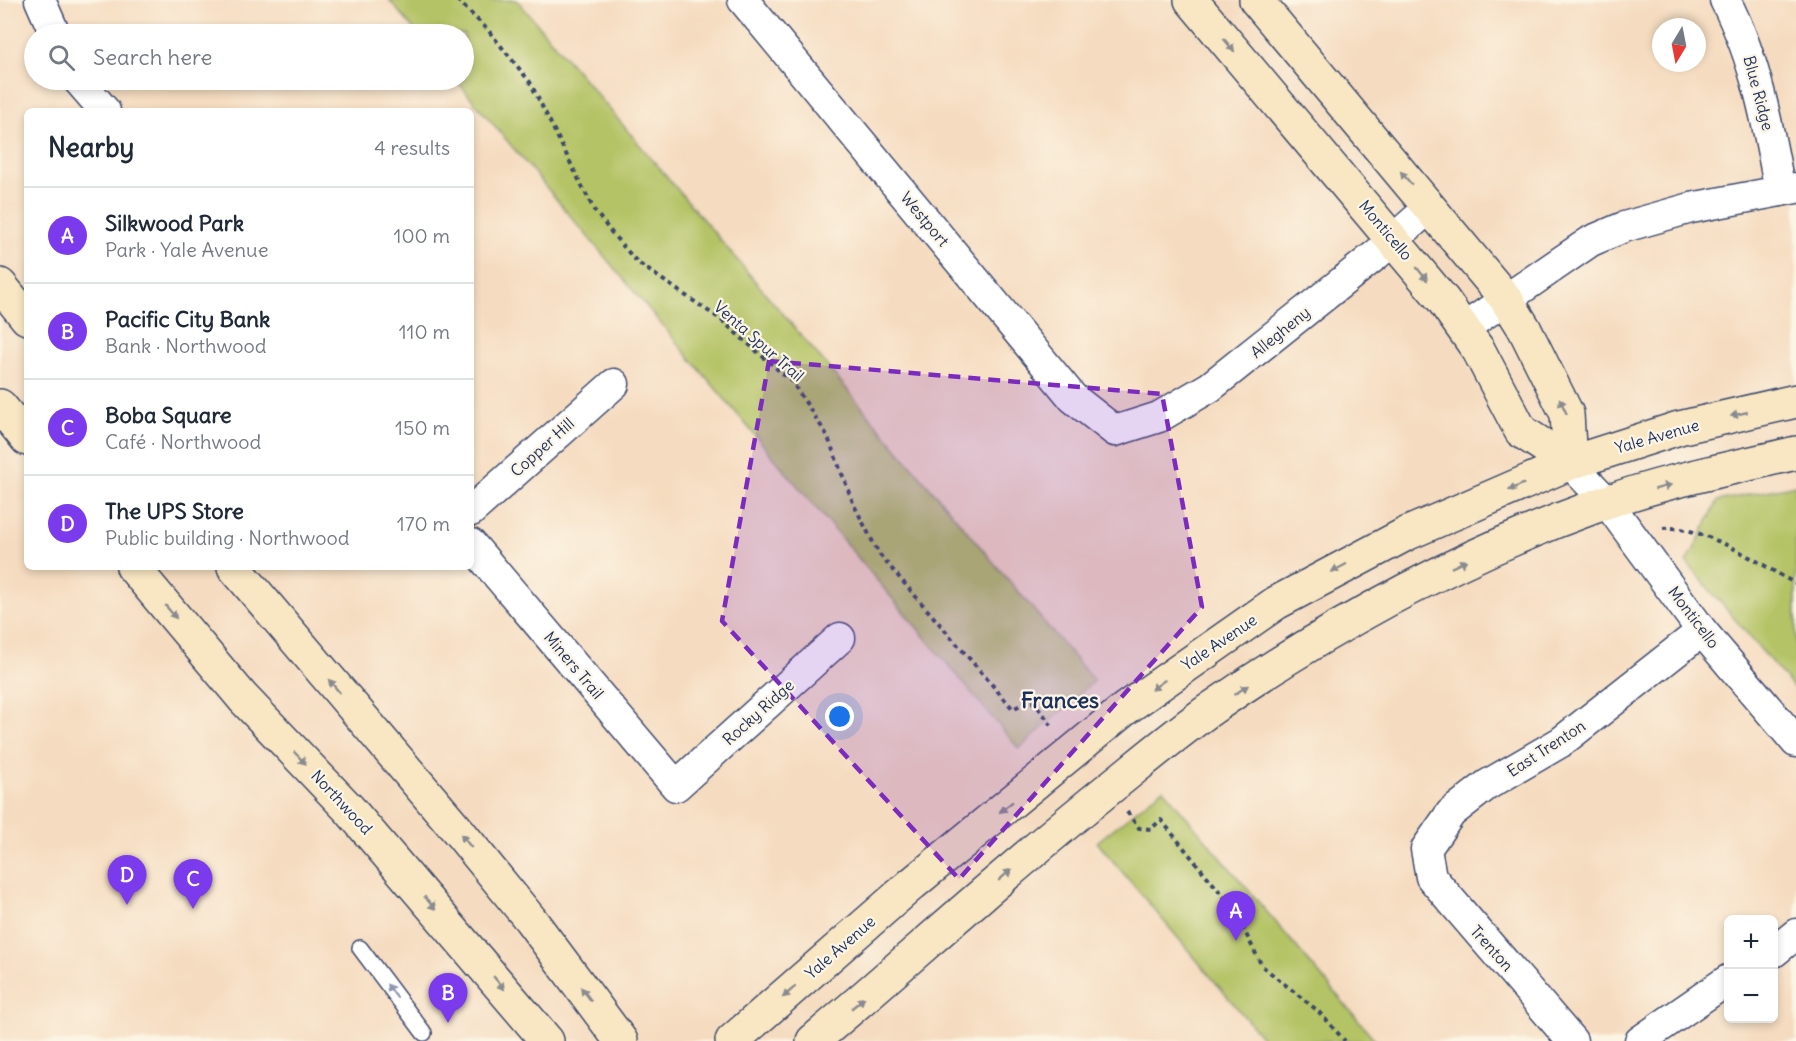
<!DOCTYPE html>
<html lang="en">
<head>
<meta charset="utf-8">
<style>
	body { margin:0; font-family:Delius,sans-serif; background:#f6f6f7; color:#1f2937 }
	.controls { position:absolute; right:18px; bottom:18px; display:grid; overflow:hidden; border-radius:9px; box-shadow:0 3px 9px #0003 }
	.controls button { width:54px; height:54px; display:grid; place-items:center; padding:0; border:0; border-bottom:2px solid #e0e1e3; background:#fff; color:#1f2937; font:30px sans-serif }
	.compass { position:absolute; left:1652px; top:18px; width:54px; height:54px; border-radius:50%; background:#fff; box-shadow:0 3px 9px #0003; rotate:190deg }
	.you { position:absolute; left:840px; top:717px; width:21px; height:21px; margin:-15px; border:4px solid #fff; border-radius:50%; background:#1a73e8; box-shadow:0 0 0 9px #1a73e833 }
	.badge { display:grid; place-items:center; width:39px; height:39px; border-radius:50%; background:#7c3aed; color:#fff; font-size:20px; font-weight:700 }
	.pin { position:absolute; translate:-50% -50px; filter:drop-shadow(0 2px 3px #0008) }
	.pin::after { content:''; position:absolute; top:32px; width:21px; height:18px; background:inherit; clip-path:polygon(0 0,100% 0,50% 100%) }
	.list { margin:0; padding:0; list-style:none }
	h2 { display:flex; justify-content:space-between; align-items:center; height:78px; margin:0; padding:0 24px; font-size:26px }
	h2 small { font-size:20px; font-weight:400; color:#747a83 }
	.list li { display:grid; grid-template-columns:39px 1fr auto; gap:18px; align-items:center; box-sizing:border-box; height:96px; padding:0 24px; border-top:2px solid #e0e1e3 }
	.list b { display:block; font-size:22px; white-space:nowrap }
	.list p { margin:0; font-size:20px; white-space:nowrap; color:#747a83 }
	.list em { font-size:20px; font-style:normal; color:#747a83 }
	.icon { flex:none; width:33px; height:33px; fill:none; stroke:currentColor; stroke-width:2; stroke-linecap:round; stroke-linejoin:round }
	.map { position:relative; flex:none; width:1796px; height:1041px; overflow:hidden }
	.search { position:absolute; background:#fff; box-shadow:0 3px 9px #0003; left:24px; top:24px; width:450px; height:66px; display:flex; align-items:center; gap:15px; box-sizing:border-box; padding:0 21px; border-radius:33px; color:#747a83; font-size:22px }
	.panel { position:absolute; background:#fff; box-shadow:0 3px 9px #0003; left:24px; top:108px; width:450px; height:462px; border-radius:9px }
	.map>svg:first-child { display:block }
	.green { fill:#b4c365; stroke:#687962; stroke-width:1.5 }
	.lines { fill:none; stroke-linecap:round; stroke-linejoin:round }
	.lane-casing { stroke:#3c496d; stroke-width:18 }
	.street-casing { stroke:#3c496d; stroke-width:33 }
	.secondary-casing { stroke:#3c496d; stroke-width:36 }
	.path { stroke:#3c496d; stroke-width:4; stroke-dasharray:4.5 4.5; stroke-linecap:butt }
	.lane { stroke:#fff; stroke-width:15 }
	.street { stroke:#fff; stroke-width:30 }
	.secondary { stroke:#f9e7c3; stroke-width:33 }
	.oneway { fill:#8a8b90 }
	.oneway2 { fill:#8d97ae }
	.marked { fill:#7b2cbf; fill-opacity:0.2; stroke:#7b2cbf; stroke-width:4.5; stroke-dasharray:12 8; stroke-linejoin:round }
	.labels { text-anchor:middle; stroke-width:4.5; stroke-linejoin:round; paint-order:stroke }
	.street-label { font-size:16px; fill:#1b2f5e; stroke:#fcf5e5 }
	.district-label { font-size:22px; font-weight:bold; fill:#1b2f5e; stroke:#fcf5e5 }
</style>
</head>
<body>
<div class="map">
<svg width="1796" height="1041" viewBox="0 0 1796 1041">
	<rect width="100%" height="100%" fill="#fcf5e5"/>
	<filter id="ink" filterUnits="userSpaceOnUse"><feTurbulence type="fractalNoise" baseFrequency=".0167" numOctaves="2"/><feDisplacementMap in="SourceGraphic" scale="12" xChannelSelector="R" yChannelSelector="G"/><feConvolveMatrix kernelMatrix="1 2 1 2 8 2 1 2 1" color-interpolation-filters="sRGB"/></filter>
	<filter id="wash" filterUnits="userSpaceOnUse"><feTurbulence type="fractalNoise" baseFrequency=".008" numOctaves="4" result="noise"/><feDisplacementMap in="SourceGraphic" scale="24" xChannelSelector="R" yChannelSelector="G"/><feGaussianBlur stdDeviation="1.35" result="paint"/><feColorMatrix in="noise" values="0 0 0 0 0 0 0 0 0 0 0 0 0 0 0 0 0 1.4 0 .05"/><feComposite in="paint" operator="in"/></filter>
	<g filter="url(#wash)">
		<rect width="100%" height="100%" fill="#f5dbbf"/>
		<g class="green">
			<polygon points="389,0 517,0 1094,681 1019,749 456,80 464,80 464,34 418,34"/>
			<polygon points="1796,485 1796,691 1687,563 1718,501"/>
			<polygon points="1163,789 1376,1041 1265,1041 1097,842"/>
		</g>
	</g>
	<g filter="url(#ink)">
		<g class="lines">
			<defs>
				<polyline id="lane" points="360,948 424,1033"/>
				<g id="street">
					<polyline points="40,0 55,34"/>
					<polyline points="743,0 1073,398 1115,431 1159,417 1210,387 1377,254 1430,207"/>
					<path d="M 1725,0 C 1756,60 1768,125 1780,191"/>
					<polyline points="78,80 105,111"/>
					<polyline points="1464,328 1591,241 1624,227 1691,208 1796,188"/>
					<polyline points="1570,463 1607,502 1702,631 1796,742"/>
					<polyline points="471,511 614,384"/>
					<polyline points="471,544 676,786 840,638"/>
					<polyline points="1774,952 1796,934"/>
					<polyline points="1572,1041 1431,877 1426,849 1451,813 1487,785 1561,742 1702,631"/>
					<polyline points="1640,1041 1728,980"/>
				</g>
				<g id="secondary">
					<polyline points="1191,0 1443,300 1479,351 1521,431 1570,463"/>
					<polyline points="1256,0 1506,299 1524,328 1567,414 1570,463"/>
					<polyline points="0,285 27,318"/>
					<polyline points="0,406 27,439"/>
					<polyline points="133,567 243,698 349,809 547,1041"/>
					<polyline points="234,567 460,833 530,919 621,1041"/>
					<polyline points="732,1041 912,884 1126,708 1276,603 1406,534 1570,463 1679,428 1796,401"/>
					<path d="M 813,1041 C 911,958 1006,871 1106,791 C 1141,763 1175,734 1212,708 C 1333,624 1465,553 1604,503 C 1665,481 1732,468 1796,453"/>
				</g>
			</defs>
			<use href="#lane" class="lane-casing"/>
			<use href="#street" class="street-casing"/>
			<use href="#secondary" class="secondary-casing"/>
			<g class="path">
				<polyline points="457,0 488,30 530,82 594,210 615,237 638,263 720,319 792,382 827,435 854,505 879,554 1013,709 1028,701 1035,703 1054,729"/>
				<path d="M 1663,528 C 1704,525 1760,564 1796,584"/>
				<polyline points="1127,812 1139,828 1151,829 1161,820 1233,908 1262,966 1318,1011 1345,1041"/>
			</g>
			<use href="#lane" class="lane"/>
			<use href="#street" class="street"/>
			<use href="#secondary" class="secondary"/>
		</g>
		<defs><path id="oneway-solid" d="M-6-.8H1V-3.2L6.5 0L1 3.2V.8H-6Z" transform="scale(1.5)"/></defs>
		<g class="oneway">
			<use href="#oneway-solid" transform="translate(1229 45) rotate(50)"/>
			<use href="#oneway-solid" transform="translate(1406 178) rotate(-130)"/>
			<use href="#oneway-solid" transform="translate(1422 274) rotate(51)"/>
			<use href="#oneway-solid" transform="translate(1563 406) rotate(-115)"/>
			<use href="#oneway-solid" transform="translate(1739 414) rotate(167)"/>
			<use href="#oneway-solid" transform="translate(1516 487) rotate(157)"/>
			<use href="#oneway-solid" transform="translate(1663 487) rotate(-15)"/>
			<use href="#oneway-solid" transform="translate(1459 564) rotate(-26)"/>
			<use href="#oneway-solid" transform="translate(1339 568) rotate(152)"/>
			<use href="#oneway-solid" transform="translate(171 612) rotate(50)"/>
			<use href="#oneway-solid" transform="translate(1158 685) rotate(144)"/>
			<use href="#oneway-solid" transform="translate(334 686) rotate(-130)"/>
			<use href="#oneway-solid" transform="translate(1241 690) rotate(-33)"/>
			<use href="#oneway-solid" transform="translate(300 758) rotate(46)"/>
			<use href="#oneway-solid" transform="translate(1006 807) rotate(141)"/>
			<use href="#oneway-solid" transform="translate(466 841) rotate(-129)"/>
			<use href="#oneway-solid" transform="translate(1005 875) rotate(-41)"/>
			<use href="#oneway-solid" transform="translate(430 903) rotate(49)"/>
			<use href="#oneway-solid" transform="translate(499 983) rotate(50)"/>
			<use href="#oneway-solid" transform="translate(789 992) rotate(139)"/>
			<use href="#oneway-solid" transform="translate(586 994) rotate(-127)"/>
			<use href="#oneway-solid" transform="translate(858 1003) rotate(-40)"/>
		</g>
		<use class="oneway2" href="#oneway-solid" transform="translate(392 991) rotate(-127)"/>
	</g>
	<path class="marked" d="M 769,361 L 1162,394 L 1202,607 L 959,879 L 722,621 Z"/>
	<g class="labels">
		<g class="street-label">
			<text transform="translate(1759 93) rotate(75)" y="6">Blue Ridge</text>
			<text transform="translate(925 219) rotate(50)" y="6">Westport</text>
			<text transform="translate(1386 230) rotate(50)" y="6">Monticello</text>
			<text transform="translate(1280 332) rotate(-39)" y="6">Allegheny</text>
			<text transform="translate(759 341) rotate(41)" y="6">Venta Spur Trail</text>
			<text transform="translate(1657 436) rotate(-16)" y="6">Yale Avenue</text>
			<text transform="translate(542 447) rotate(-42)" y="6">Copper Hill</text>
			<text transform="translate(1694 617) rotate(53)" y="6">Monticello</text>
			<text transform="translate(1219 642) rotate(-34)" y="6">Yale Avenue</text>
			<text transform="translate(574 665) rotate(50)" y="6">Miners Trail</text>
			<text transform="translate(758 712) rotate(-42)" y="6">Rocky Ridge</text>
			<text transform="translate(1546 748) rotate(-33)" y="6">East Trenton</text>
			<text transform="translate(342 802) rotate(47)" y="6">Northwood</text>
			<text transform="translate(840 947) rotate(-41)" y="6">Yale Avenue</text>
			<text transform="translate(1492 948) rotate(48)" y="6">Trenton</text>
		</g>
		<g class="district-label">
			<text x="1060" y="708">Frances</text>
		</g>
	</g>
</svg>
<div class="controls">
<button>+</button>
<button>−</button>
</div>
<svg class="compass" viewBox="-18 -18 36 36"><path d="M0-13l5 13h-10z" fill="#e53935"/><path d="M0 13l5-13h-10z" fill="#747a83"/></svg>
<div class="you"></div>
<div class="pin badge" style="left:1236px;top:941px">A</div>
<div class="pin badge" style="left:448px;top:1023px">B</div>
<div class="pin badge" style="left:193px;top:909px">C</div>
<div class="pin badge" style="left:127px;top:905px">D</div>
<div class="search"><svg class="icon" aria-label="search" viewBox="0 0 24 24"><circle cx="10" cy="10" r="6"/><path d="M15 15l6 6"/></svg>Search here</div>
<section class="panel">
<h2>Nearby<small>4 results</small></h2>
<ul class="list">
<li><span class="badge">A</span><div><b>Silkwood Park</b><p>Park · Yale Avenue</p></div><em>100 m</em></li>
<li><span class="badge">B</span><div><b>Pacific City Bank</b><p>Bank · Northwood</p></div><em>110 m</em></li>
<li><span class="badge">C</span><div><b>Boba Square</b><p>Café · Northwood</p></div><em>150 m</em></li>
<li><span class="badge">D</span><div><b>The UPS Store</b><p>Public building · Northwood</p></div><em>170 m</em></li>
</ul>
</section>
</div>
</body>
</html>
